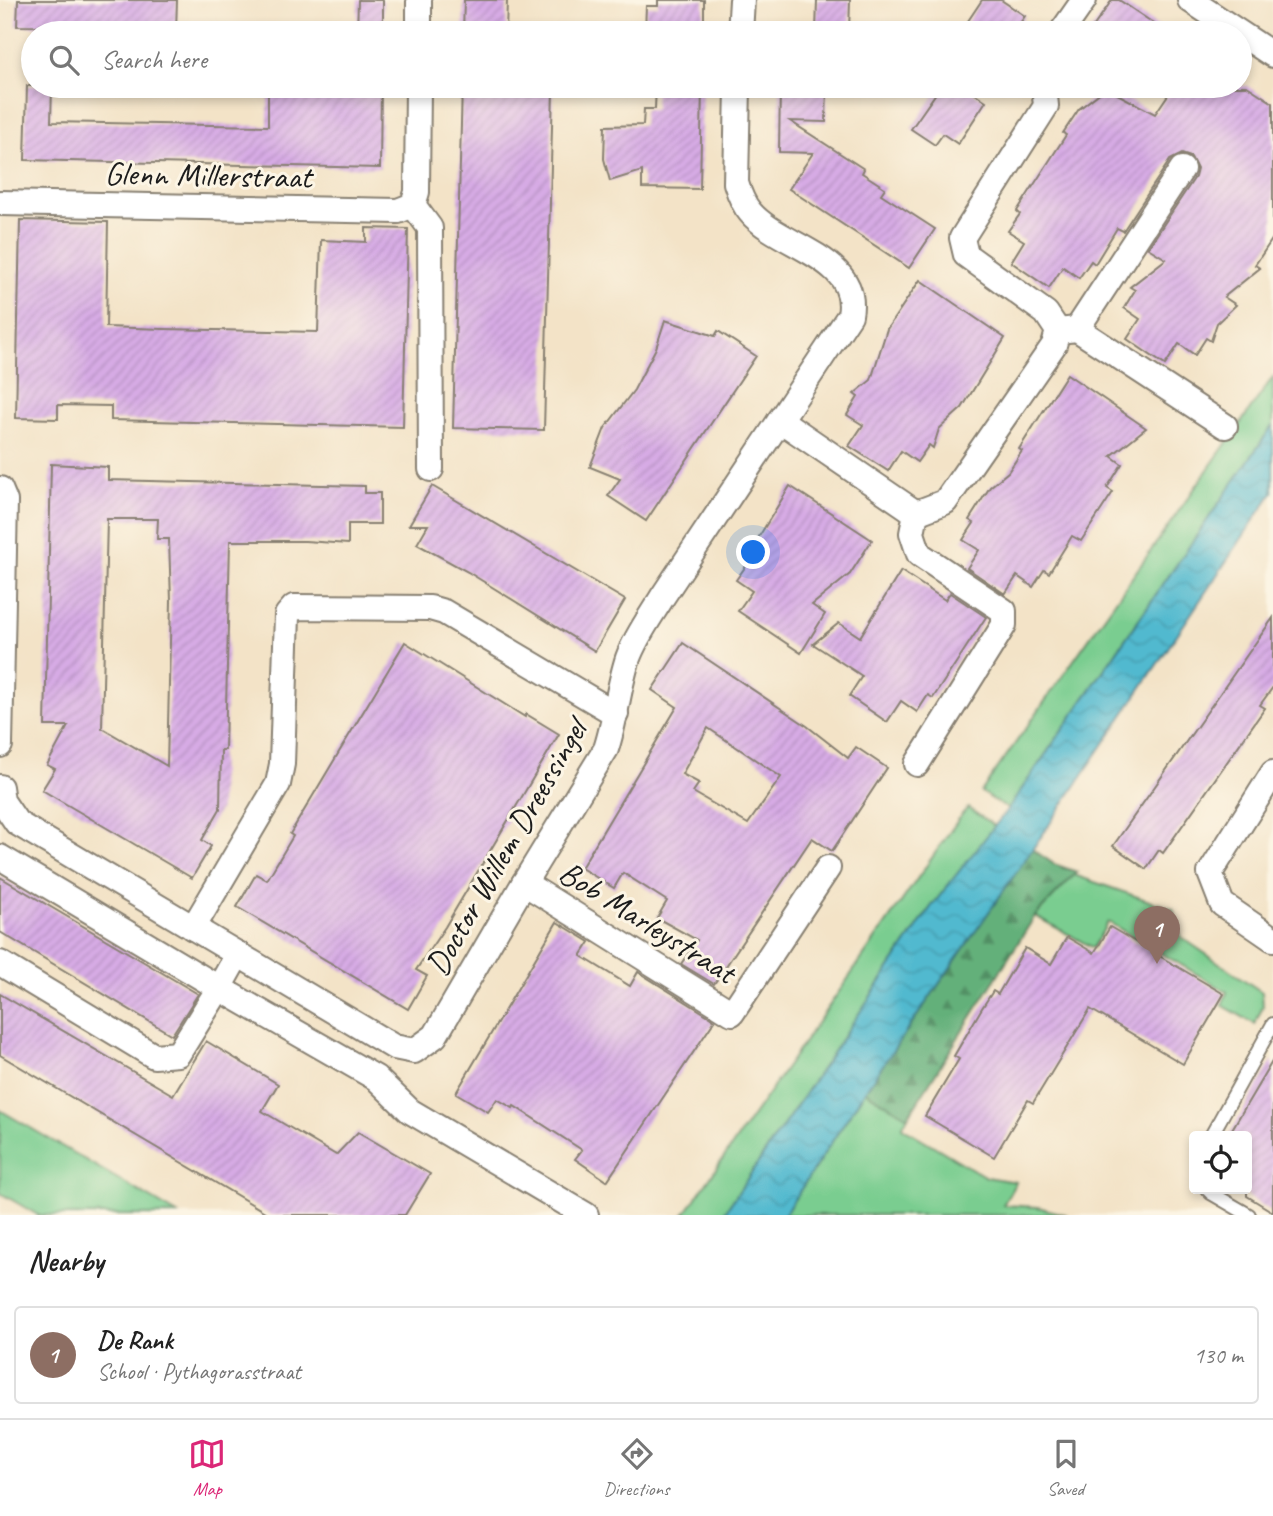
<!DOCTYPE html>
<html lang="en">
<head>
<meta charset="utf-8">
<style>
	body { margin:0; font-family:Caveat,sans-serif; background:#f2f2f2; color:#222 }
	.controls { position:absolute; right:21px; bottom:21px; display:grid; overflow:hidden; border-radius:7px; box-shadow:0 4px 10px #0003 }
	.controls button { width:63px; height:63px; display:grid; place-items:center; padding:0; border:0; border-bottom:2px solid #e0e0e0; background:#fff; color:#222; font:35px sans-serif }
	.you { position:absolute; left:754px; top:553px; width:24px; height:24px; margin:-18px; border:5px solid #fff; border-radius:50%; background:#1a73e8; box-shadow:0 0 0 10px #1a73e833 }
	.badge { display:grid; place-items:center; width:46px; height:46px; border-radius:50%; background:#db2777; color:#fff; font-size:23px; font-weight:700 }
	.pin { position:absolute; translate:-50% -58px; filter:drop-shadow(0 2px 4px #0008) }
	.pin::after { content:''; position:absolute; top:37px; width:24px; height:21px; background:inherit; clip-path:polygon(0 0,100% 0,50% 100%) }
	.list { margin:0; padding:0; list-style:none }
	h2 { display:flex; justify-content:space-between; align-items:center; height:91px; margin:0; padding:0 28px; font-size:30px }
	h2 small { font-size:23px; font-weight:400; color:#767676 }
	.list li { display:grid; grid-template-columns:46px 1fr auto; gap:21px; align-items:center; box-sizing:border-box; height:98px; margin:0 14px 14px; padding:0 14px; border:2px solid #e0e0e0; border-radius:7px }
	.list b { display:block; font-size:26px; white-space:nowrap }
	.list p { margin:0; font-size:23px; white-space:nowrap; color:#767676 }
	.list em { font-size:23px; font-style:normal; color:#767676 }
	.icon { flex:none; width:38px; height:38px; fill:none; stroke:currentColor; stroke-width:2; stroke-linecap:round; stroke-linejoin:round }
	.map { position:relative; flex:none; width:1273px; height:1215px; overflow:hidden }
	.search { position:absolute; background:#fff; box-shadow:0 4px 10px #0003; left:21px; right:21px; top:21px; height:77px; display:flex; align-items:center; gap:18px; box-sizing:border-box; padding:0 24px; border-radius:38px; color:#767676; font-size:26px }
	.sheet { height:203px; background:#fff }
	nav { display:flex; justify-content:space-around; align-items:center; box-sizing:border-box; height:98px; border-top:2px solid #e0e0e0; background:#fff; font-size:19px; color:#767676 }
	nav a { display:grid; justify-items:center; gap:4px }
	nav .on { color:#db2777 }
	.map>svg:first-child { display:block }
	.grass { fill:#7acd90; stroke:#4b7456; stroke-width:2 }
	.forest { fill:url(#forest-firs); stroke:#40664b; stroke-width:2 }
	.water { fill:url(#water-waves); stroke:#366a76; stroke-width:2 }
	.building { fill:url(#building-hatch); fill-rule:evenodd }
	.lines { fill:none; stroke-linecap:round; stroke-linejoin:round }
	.lane-casing { stroke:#888072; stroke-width:16 }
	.street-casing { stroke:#888072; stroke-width:28 }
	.lane { stroke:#fff; stroke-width:12 }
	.street { stroke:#fff; stroke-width:24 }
	.labels { text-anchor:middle; stroke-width:6; stroke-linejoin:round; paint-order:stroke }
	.street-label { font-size:33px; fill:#1c1c1c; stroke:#fcf5e5 }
</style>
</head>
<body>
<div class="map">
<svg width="1273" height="1215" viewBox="0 0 1273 1215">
	<defs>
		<pattern id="forest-firs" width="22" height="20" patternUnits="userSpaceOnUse" patternTransform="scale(1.75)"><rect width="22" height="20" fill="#63b07a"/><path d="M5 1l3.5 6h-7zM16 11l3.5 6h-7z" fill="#518e63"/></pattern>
		<pattern id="water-waves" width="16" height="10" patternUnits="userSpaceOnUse" patternTransform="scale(1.75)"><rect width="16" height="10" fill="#51b9cf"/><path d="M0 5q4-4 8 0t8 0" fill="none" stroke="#469eb1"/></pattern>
		<pattern id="building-hatch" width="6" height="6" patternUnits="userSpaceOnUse" patternTransform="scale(1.75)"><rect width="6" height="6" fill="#d7abe5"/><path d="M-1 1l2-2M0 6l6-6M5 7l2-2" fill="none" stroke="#b893c4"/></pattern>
	</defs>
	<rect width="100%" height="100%" fill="#fcf5e5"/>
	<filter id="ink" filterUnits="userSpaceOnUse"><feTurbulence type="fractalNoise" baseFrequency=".0143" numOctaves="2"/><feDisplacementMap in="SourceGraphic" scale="14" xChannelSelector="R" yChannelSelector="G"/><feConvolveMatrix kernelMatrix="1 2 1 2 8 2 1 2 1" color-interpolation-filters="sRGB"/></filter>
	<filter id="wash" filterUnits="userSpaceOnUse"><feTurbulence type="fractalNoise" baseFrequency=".00686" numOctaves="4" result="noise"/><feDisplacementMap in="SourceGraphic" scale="28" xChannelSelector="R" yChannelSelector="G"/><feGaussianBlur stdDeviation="1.57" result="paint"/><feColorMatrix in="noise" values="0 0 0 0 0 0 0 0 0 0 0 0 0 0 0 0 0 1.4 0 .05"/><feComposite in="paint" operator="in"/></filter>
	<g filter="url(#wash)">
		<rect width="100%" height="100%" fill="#f3e3c7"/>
		<g class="grass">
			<polygon points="1273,377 1273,425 1008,809 981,792"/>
			<polygon points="968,808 995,826 931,907 723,1215 684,1215 963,813"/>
			<polygon points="1074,875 1173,909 1181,937 1262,992 1263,1006 1255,1024 1222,1005 1227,992 1108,922 1093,948 1035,916"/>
			<polygon points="865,1091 908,1117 902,1127 986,1177 1016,1182 1003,1205 1038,1207 1067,1215 784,1215"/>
			<polygon points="0,1110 179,1215 38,1215 0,1193"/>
		</g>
		<polygon class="forest" points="1032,849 1054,864 1077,872 1035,916 908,1117 865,1091"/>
		<polygon class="water" points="1273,425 1273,492 1045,831 865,1091 784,1215 723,1215 931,907 1008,809"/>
		<g id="blocks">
			<g class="building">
				<polygon points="18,0 177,0 176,31 127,27 17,26"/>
				<polygon points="358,0 383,0 383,33 357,33"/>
				<polygon points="464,0 507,0 506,33 463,33"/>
				<polygon points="658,0 704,0 704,32 645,31 646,6 658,6"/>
				<polygon points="817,0 850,0 849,32 816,32"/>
				<polygon points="982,0 1001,0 1025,16 1013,33 979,33 966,24"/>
				<polygon points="1112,0 1119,0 1168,33 1089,33"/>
				<polygon points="27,86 52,86 51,122 268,126 268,86 381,86 380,168 25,160"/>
				<polygon points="462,86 553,89 544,430 453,428"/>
				<polygon points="656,86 702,86 700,189 642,188 642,171 610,181 604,159 605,126 643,125 644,109 655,109"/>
				<polygon points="780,86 827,86 826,122 790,121 864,169 862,173 885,188 881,194 935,229 909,268 789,189 813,153 779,152"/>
				<polygon points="941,86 963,86 986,101 958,144 943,134 935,145 911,129"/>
				<polygon points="1174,86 1247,86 1273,103 1273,238 1255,265 1260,268 1224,297 1236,305 1217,323 1211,341 1206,338 1195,355 1179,344 1165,365 1127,339 1140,319 1124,308 1135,290 1130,287 1166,259 1148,248 1195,177 1197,169 1191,157 1182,154 1170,160 1123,231 1117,228 1095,264 1091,261 1079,278 1063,267 1049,288 1011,262 1024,241 1008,231 1020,214 1017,211 1066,135 1063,133 1079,109 1106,88 1155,114"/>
				<polygon points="20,220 108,222 106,327 163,329 318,332 321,240 366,242 366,228 408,229 403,427 111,420 111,406 58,405 58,419 16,418"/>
				<polygon points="920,280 1005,338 962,408 939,429 933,448 929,445 917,462 901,451 888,471 849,446 863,425 847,415 858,397 854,394 871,380 887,329"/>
				<polygon points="665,320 715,336 718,331 756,356 646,521 608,496 620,479 590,467 605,428 634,390 656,348"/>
				<polygon points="1067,374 1146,428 1111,456 1122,464 1107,488 1113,492 1081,541 1072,536 1049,573 1044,570 1033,587 1017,576 1005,594 967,568 979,550 963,540 974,523 969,520 990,487 1008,472 1022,451 1019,449"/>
				<path d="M 51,464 L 108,467 L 108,480 L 365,486 L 365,493 L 380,493 L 380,524 L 348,524 L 348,544 L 305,541 L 230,541 L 225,750 L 221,750 L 220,809 L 202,840 L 211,846 L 192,878 L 42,790 L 55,769 L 47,765 L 68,726 L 45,726 ZM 107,519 L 158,519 L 157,539 L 169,539 L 171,601 L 167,766 L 102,728 Z"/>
				<polygon points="432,486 625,600 595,651 468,572 417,544 428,525 409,525"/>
				<polygon points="790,486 872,540 850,574 812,605 825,614 801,653 738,611 752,591 736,580 748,563 744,561"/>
				<polygon points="901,571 945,600 950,593 986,617 933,698 928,695 917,712 901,701 887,722 849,696 862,676 813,644 839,623 860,637"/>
				<polygon points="1273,618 1273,687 1260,705 1265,708 1163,853 1159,850 1146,869 1113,846"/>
				<polygon points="405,642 525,717 526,714 559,734 445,927 416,970 427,976 408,1009 237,907 256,874 267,880 293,836 290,834"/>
				<path d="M 683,643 L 807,726 L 848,758 L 856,747 L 887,768 L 832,851 L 812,838 L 714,984 L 681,964 L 697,940 L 657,918 L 667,901 L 623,873 L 614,888 L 581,868 L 677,707 L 652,690 ZM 708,728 L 781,777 L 748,824 L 693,792 L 699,783 L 682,774 Z"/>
				<polygon points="0,877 198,994 172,1035 0,932"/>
				<polygon points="557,922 590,942 581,956 630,986 638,972 715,1020 607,1181 575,1159 582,1150 514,1106 513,1108 497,1099 488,1112 456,1093"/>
				<polygon points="1110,927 1224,994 1183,1064 1090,1009 1033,1103 1028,1100 994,1157 925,1116 959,1059 954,1056 982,1008 993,991 998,994 1025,948 1051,964 1067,937 1094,953"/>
				<polygon points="0,994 173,1095 206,1041 278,1084 262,1111 336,1155 358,1132 430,1174 405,1215 270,1215 0,1055"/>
				<polygon points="1273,1060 1273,1212 1247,1196 1247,1136 1228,1136"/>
			</g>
		</g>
	</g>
	<g filter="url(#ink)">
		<use href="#blocks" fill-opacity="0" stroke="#888072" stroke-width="2"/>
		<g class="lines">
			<defs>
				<g id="lane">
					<polyline points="1211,1136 1273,1024"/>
					<polyline points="1207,1189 1211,1193 1249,1215"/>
				</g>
				<g id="street">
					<polyline points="1190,0 1273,55"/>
					<polyline points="419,33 419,0"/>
					<polyline points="740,33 742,0"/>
					<polyline points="1061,33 1084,0"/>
					<polyline points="0,203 398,211 413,205"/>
					<polyline points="413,205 430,228 431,469"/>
					<polyline points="413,205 417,192 418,86"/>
					<polyline points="1077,329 1182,169"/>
					<polyline points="1058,331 1077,329 1225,426"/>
					<polyline points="780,420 916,513"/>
					<polyline points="0,489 5,501 0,745"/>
					<polyline points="916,513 945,502 1054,345 1058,331 1046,313 966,255 962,238 1046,106 1044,86"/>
					<polyline points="916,513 912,533 919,554 1004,611 1004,625 917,764"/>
					<polyline points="1273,773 1210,873 1222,904 1273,939"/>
					<path d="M 0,787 L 2,801 L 17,823 L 394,1047 L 414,1051 L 435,1036 L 524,883 L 606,749 C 616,719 618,688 628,658 C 636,636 651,616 663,596 L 850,315 C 861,257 779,247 750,212 C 743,204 739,193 736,183 L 738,86"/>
					<polyline points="0,857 219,988 376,1078 410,1111 586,1215"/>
					<polyline points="524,883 732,1013 828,868"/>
					<polyline points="193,928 278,784 282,764 287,615 294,607 430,608 444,612 616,714"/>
					<polyline points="0,963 154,1056 178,1054 219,988 238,954"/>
				</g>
			</defs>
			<use href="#lane" class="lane-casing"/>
			<use href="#street" class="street-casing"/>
			<use href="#lane" class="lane"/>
			<use href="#street" class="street"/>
		</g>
	</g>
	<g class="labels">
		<g class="street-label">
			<text transform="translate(208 174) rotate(1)" y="12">Glenn Millerstraat</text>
			<text transform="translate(505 847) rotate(-60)" y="12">Doctor Willem Dreessingel</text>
			<text transform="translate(648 921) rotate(32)" y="12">Bob Marleystraat</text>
		</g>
	</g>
</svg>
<div class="controls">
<button><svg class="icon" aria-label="locate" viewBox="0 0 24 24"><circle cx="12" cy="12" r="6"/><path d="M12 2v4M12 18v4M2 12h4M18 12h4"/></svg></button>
</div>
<div class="you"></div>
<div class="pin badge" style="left:1157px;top:964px;background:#8d6e63">1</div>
<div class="search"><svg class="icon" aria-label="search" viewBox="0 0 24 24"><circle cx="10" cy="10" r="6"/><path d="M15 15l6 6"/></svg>Search here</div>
</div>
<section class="sheet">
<h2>Nearby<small></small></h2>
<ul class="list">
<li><span class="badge" style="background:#8d6e63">1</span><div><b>De Rank</b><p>School · Pythagorasstraat</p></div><em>130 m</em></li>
</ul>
</section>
<nav>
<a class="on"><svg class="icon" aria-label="map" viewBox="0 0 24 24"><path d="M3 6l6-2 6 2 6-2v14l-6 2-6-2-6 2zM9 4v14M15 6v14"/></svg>Map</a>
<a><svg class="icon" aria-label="directions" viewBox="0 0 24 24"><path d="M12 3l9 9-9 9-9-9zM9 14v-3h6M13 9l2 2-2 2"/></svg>Directions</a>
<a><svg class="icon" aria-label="saved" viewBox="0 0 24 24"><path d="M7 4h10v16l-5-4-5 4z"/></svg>Saved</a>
</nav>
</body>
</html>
